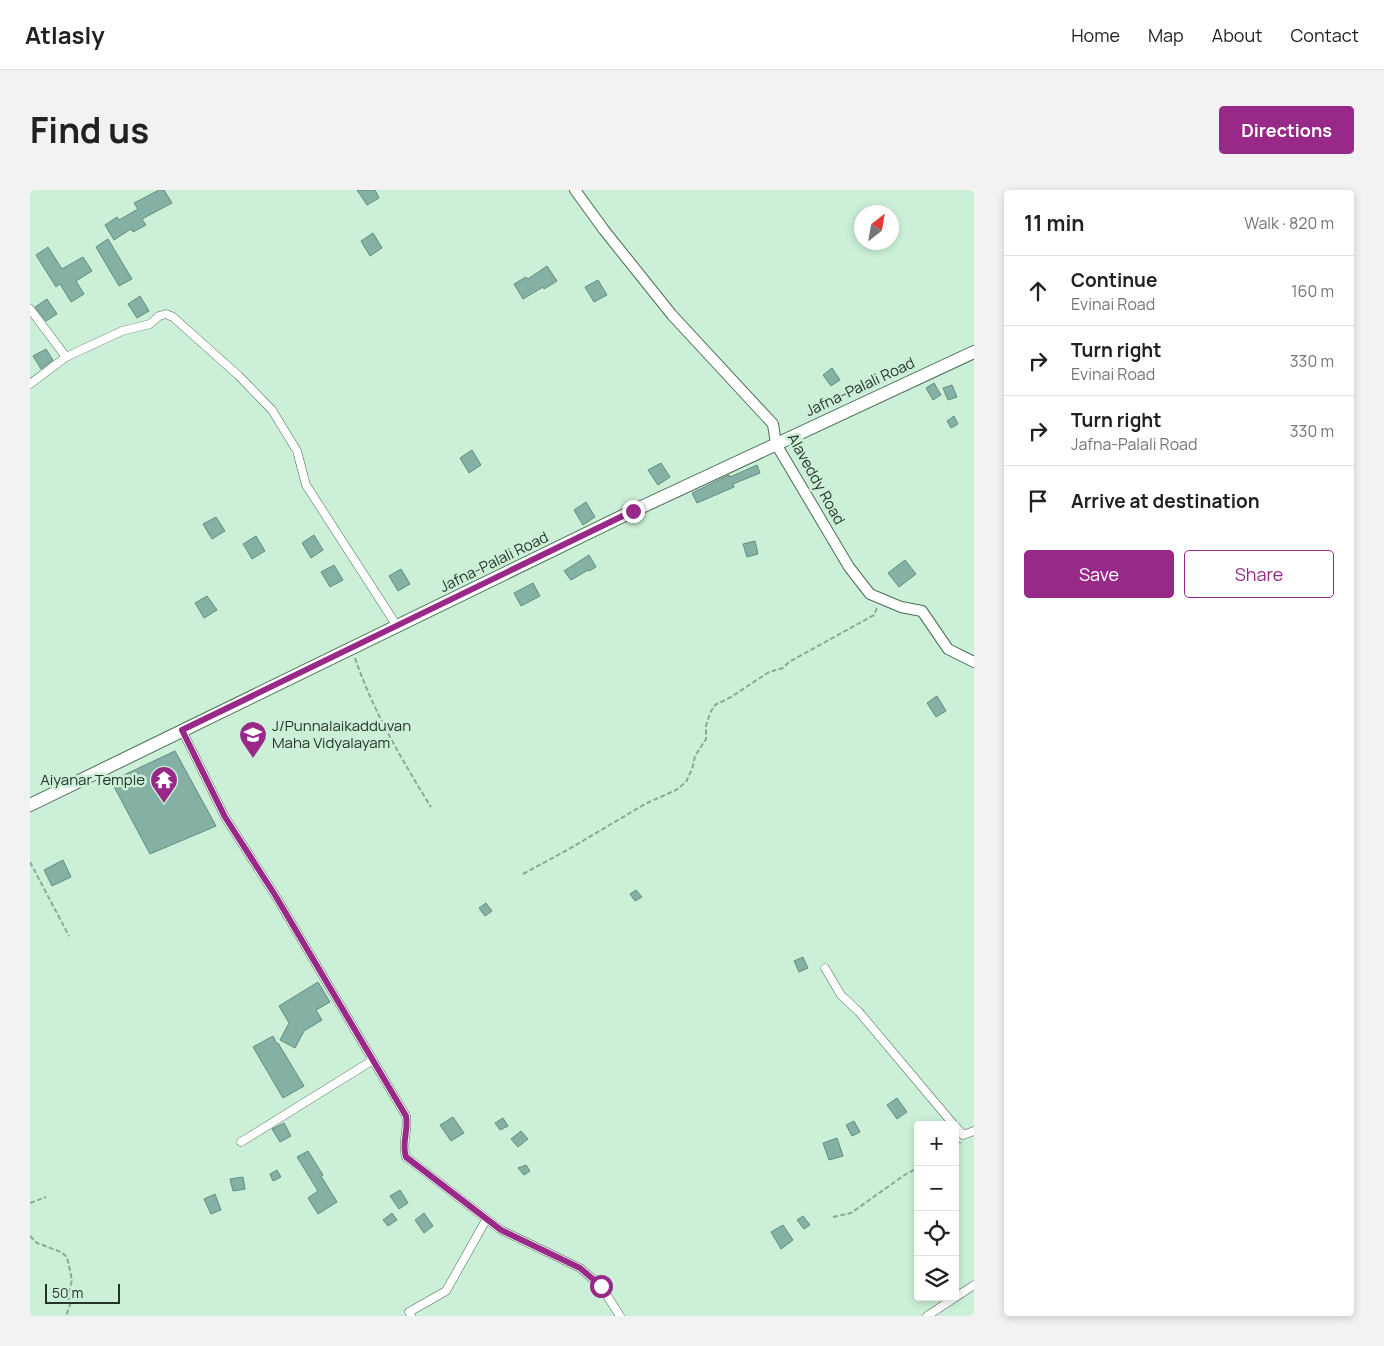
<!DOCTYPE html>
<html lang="en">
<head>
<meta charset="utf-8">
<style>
	body { margin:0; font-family:Manrope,sans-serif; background:#f2f2f2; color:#202124 }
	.controls { position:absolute; right:15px; bottom:15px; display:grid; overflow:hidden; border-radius:5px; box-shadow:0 2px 8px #0003 }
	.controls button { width:45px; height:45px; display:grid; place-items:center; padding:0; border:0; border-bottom:1px solid #e0e0e0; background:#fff; color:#202124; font:25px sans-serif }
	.compass { position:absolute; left:824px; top:15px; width:45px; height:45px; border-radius:50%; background:#fff; box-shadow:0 2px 8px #0003; rotate:31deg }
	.scale { position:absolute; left:15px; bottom:12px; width:75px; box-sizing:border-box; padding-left:5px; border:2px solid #253329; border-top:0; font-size:14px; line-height:18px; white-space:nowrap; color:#253329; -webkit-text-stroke:4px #ccf0d7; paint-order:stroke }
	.stop { position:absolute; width:15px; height:15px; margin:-11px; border:4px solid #992988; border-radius:50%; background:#fff }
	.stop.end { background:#992988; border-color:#fff; box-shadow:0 1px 5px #0008 }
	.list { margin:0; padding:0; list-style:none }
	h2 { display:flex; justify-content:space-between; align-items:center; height:65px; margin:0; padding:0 20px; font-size:21px }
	h2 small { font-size:16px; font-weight:400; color:#757577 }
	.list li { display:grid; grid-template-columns:32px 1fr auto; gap:15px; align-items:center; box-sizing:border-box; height:70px; padding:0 20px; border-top:1px solid #e0e0e0 }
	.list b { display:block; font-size:19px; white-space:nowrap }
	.list p { margin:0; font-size:16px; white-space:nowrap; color:#757577 }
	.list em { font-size:16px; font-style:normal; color:#757577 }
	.actions { display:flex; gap:10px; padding:15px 20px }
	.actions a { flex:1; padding:11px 0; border:1px solid #992988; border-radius:5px; text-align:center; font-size:18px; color:#992988 }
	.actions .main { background:#992988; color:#fff }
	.icon { flex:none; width:28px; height:28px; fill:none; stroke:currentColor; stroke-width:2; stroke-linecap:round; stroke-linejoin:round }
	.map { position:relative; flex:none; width:944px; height:1126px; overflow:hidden; border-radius:5px }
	header { display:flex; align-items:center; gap:30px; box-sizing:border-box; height:70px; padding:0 25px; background:#fff; border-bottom:1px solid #e0e0e0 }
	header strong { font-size:24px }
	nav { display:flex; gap:28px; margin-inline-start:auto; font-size:18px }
	.intro { display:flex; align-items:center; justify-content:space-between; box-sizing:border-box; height:120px; padding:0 30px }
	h1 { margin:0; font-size:35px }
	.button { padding:12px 22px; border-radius:5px; background:#992988; color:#fff; font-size:18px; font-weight:700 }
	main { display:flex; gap:30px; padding:0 30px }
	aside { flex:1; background:#fff; border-radius:5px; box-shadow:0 2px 8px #0003 }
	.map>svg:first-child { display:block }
	.building { fill:#85b1a4; stroke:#628d81 }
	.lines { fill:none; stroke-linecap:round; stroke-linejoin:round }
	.minor-casing { stroke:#4b6c56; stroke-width:9 }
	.tertiary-casing { stroke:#4b6c56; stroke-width:12 }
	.primary-casing { stroke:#4b6c56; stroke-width:14 }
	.path { stroke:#8ca895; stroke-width:2; stroke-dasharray:5 2.5; stroke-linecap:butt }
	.minor { stroke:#fff; stroke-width:8 }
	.tertiary { stroke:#fff; stroke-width:10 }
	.primary { stroke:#fff; stroke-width:12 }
	.route { stroke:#992988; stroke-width:6 }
	.labels { text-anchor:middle; stroke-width:5; stroke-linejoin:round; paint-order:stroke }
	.street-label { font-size:15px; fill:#253329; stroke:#ccf0d7 }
	.poi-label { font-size:15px; fill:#253329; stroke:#ccf0d7; text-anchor:start }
</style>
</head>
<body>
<header>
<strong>Atlasly</strong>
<nav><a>Home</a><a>Map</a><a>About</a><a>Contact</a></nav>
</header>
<div class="intro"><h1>Find us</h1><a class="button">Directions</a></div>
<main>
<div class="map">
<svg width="944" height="1126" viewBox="0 0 944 1126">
	<rect width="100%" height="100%" fill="#ccf0d7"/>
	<g class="building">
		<polygon points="129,0 134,0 142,13 112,29 116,35 103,42 101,39 84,50 75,35 87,27 89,30 108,19 104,13"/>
		<polygon points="327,0 345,0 349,8 337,15"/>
		<polygon points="343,43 352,58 340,66 331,51"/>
		<polygon points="78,49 102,89 89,96 66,57"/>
		<polygon points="18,57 32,79 53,67 62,81 46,91 54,104 41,112 30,94 26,97 6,65"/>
		<polygon points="517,76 527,91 514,99 513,97 493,109 484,94 496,87 498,89"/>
		<polygon points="568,90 577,105 564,112 555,97"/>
		<polygon points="110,106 119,121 107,128 98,114"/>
		<polygon points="17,109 27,124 16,131 5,117"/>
		<polygon points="16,159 23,170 11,179 3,166"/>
		<polygon points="802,178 810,190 801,196 793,185"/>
		<polygon points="904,193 911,205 903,210 896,198"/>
		<polygon points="922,195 927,207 918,210 913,198"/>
		<polygon points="924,226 928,234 921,238 917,231"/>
		<polygon points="442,260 451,275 439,283 430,268"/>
		<polygon points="631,273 640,287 628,295 618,280"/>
		<polygon points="727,275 730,283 703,294 704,297 667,313 662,303 699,285 700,287"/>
		<polygon points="556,312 565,327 553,335 544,320"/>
		<polygon points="186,327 195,341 182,349 173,334"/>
		<polygon points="284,345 293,360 281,368 272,353"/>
		<polygon points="226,346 235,361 222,369 213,354"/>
		<polygon points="725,351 728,364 717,367 713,354"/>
		<polygon points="559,365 566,377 559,381 558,380 541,390 534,381"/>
		<polygon points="875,370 886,384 869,397 858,383"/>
		<polygon points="304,375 313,390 300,397 291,382"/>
		<polygon points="371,379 380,394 368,401 359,386"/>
		<polygon points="503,393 510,406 491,416 484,403"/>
		<polygon points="177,406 187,420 174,428 165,413"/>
		<polygon points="907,506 916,521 906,527 897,513"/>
		<polygon points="145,561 186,636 120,664 81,591"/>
		<polygon points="33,670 41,687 22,696 14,680"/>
		<polygon points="606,700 612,707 605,711 600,704"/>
		<polygon points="456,713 462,721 455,726 449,718"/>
		<polygon points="773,767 778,778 769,782 764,771"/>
		<polygon points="288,792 300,812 286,820 292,830 274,841 265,858 250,850 259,833 249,816"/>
		<polygon points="243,846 247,854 248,853 274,896 253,908 223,857"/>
		<polygon points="867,908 877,922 867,929 857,915"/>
		<polygon points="423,927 434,943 421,951 410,935"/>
		<polygon points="473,928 478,936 470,940 465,933"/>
		<polygon points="824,931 830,942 822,946 816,935"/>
		<polygon points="254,933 261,946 250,952 242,939"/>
		<polygon points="491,941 498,949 488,957 481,949"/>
		<polygon points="807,948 813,966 799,970 793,953"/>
		<polygon points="278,961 293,985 291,986 307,1012 288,1024 278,1008 288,1001 267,967"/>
		<polygon points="496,975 500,981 494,985 488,978"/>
		<polygon points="247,980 251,987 243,991 240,984"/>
		<polygon points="213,987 215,999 203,1001 200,989"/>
		<polygon points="370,1000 378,1013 369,1019 360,1006"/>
		<polygon points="185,1004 191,1020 181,1024 174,1009"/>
		<polygon points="362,1023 367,1030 358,1036 353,1030"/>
		<polygon points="394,1023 403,1036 394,1043 385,1030"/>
		<polygon points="773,1026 780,1035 774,1039 767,1030"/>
		<polygon points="753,1035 763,1050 751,1059 741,1042"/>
	</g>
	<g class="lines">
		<defs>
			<g id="minor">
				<polyline points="0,119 36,167"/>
				<polyline points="0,194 36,167 92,141 120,134 129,126 136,124 143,127 209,186 242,220 267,261 276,295 367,436"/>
				<path d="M 152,540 L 195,627 L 245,705 L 376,926 C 379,941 371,953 376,967 L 471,1040 L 550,1078 L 571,1096 L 590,1126"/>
				<polyline points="795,778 811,805 829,822 924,935"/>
				<polyline points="925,936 933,945 944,941"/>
				<polyline points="211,952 343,870"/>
				<polyline points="381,1126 379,1122 416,1101 456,1030"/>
				<polyline points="897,1126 944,1095"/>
			</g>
			<polyline id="tertiary" points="545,0 574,40 642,125 743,234 746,254 819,377 840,404 871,417 892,421 918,459 944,472"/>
			<polyline id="primary" points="0,615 603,321 944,162"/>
		</defs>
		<use href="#minor" class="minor-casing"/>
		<use href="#tertiary" class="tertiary-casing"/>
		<use href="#primary" class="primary-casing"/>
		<g class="path">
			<path d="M 325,468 C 343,521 372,570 401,617"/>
			<polyline points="0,672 39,746"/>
			<polyline points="493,684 539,659 615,614 646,600 656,592 662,579 665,566 676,549 676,536 680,523 685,515 701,507 739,482 753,478 759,472 844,425 847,418"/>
			<polyline points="925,959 928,957 930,952"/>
			<polyline points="0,1013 16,1007"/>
			<polyline points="803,1027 821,1023 876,984 888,978"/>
			<polyline points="0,1046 7,1053 31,1062 37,1067 42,1090 38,1106 40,1115 36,1126"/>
		</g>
		<use href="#minor" class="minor"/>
		<use href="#tertiary" class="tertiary"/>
		<use href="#primary" class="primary"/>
	</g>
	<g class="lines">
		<path class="route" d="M 571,1096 L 550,1078 L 471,1040 L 376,967 C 371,953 379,941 376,926 L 245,705 L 195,627 L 152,540 L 603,321"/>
	</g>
	<defs>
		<symbol id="school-pin" viewBox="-11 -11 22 30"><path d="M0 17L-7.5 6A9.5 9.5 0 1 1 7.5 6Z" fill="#992988" stroke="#ccf0d7"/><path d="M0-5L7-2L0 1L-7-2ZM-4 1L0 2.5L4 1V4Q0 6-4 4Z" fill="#fff"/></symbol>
		<symbol id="temple-pin" viewBox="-11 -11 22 30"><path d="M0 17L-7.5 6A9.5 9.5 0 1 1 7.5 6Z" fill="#992988" stroke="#ccf0d7"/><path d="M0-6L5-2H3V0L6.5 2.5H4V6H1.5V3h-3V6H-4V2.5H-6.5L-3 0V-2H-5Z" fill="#fff"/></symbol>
	</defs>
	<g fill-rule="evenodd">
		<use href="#school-pin" x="207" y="529" width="32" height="43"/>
		<use href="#temple-pin" x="118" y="574" width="32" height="43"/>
	</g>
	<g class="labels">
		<g class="street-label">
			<text transform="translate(830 197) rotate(-25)" y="5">Jafna-Palali Road</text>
			<text transform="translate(786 289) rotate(61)" y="5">Alaveddy Road</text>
			<text transform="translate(464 372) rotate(-26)" y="5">Jafna-Palali Road</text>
		</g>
		<g class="poi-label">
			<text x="242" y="541">J/Punnalaikadduvan<tspan x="242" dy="17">Maha Vidyalayam</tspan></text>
			<text x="115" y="595" text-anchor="end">Aiyanar Temple</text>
		</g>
	</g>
</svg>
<div class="controls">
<button>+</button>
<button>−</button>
<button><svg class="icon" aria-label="locate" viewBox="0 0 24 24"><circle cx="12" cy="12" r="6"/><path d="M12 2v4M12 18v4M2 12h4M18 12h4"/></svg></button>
<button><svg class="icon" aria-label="layers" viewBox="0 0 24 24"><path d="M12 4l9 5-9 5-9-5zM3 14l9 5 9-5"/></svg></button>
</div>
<svg class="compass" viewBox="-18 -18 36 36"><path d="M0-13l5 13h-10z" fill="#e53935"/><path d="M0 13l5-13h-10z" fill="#757577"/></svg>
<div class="scale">50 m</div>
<div class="stop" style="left:571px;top:1096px"></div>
<div class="stop end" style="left:603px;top:321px"></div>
</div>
<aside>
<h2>11 min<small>Walk · 820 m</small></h2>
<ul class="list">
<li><svg class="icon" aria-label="ahead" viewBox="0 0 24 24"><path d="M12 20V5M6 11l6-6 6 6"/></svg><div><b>Continue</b><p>Evinai Road</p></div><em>160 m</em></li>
<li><svg class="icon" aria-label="right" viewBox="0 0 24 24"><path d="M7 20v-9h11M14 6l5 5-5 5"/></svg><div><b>Turn right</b><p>Evinai Road</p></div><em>330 m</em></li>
<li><svg class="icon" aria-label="right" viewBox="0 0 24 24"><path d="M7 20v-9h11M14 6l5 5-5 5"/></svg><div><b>Turn right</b><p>Jafna-Palali Road</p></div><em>330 m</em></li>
<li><svg class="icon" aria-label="arrive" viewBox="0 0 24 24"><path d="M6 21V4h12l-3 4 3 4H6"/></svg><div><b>Arrive at destination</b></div></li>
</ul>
<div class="actions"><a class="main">Save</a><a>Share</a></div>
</aside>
</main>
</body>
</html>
